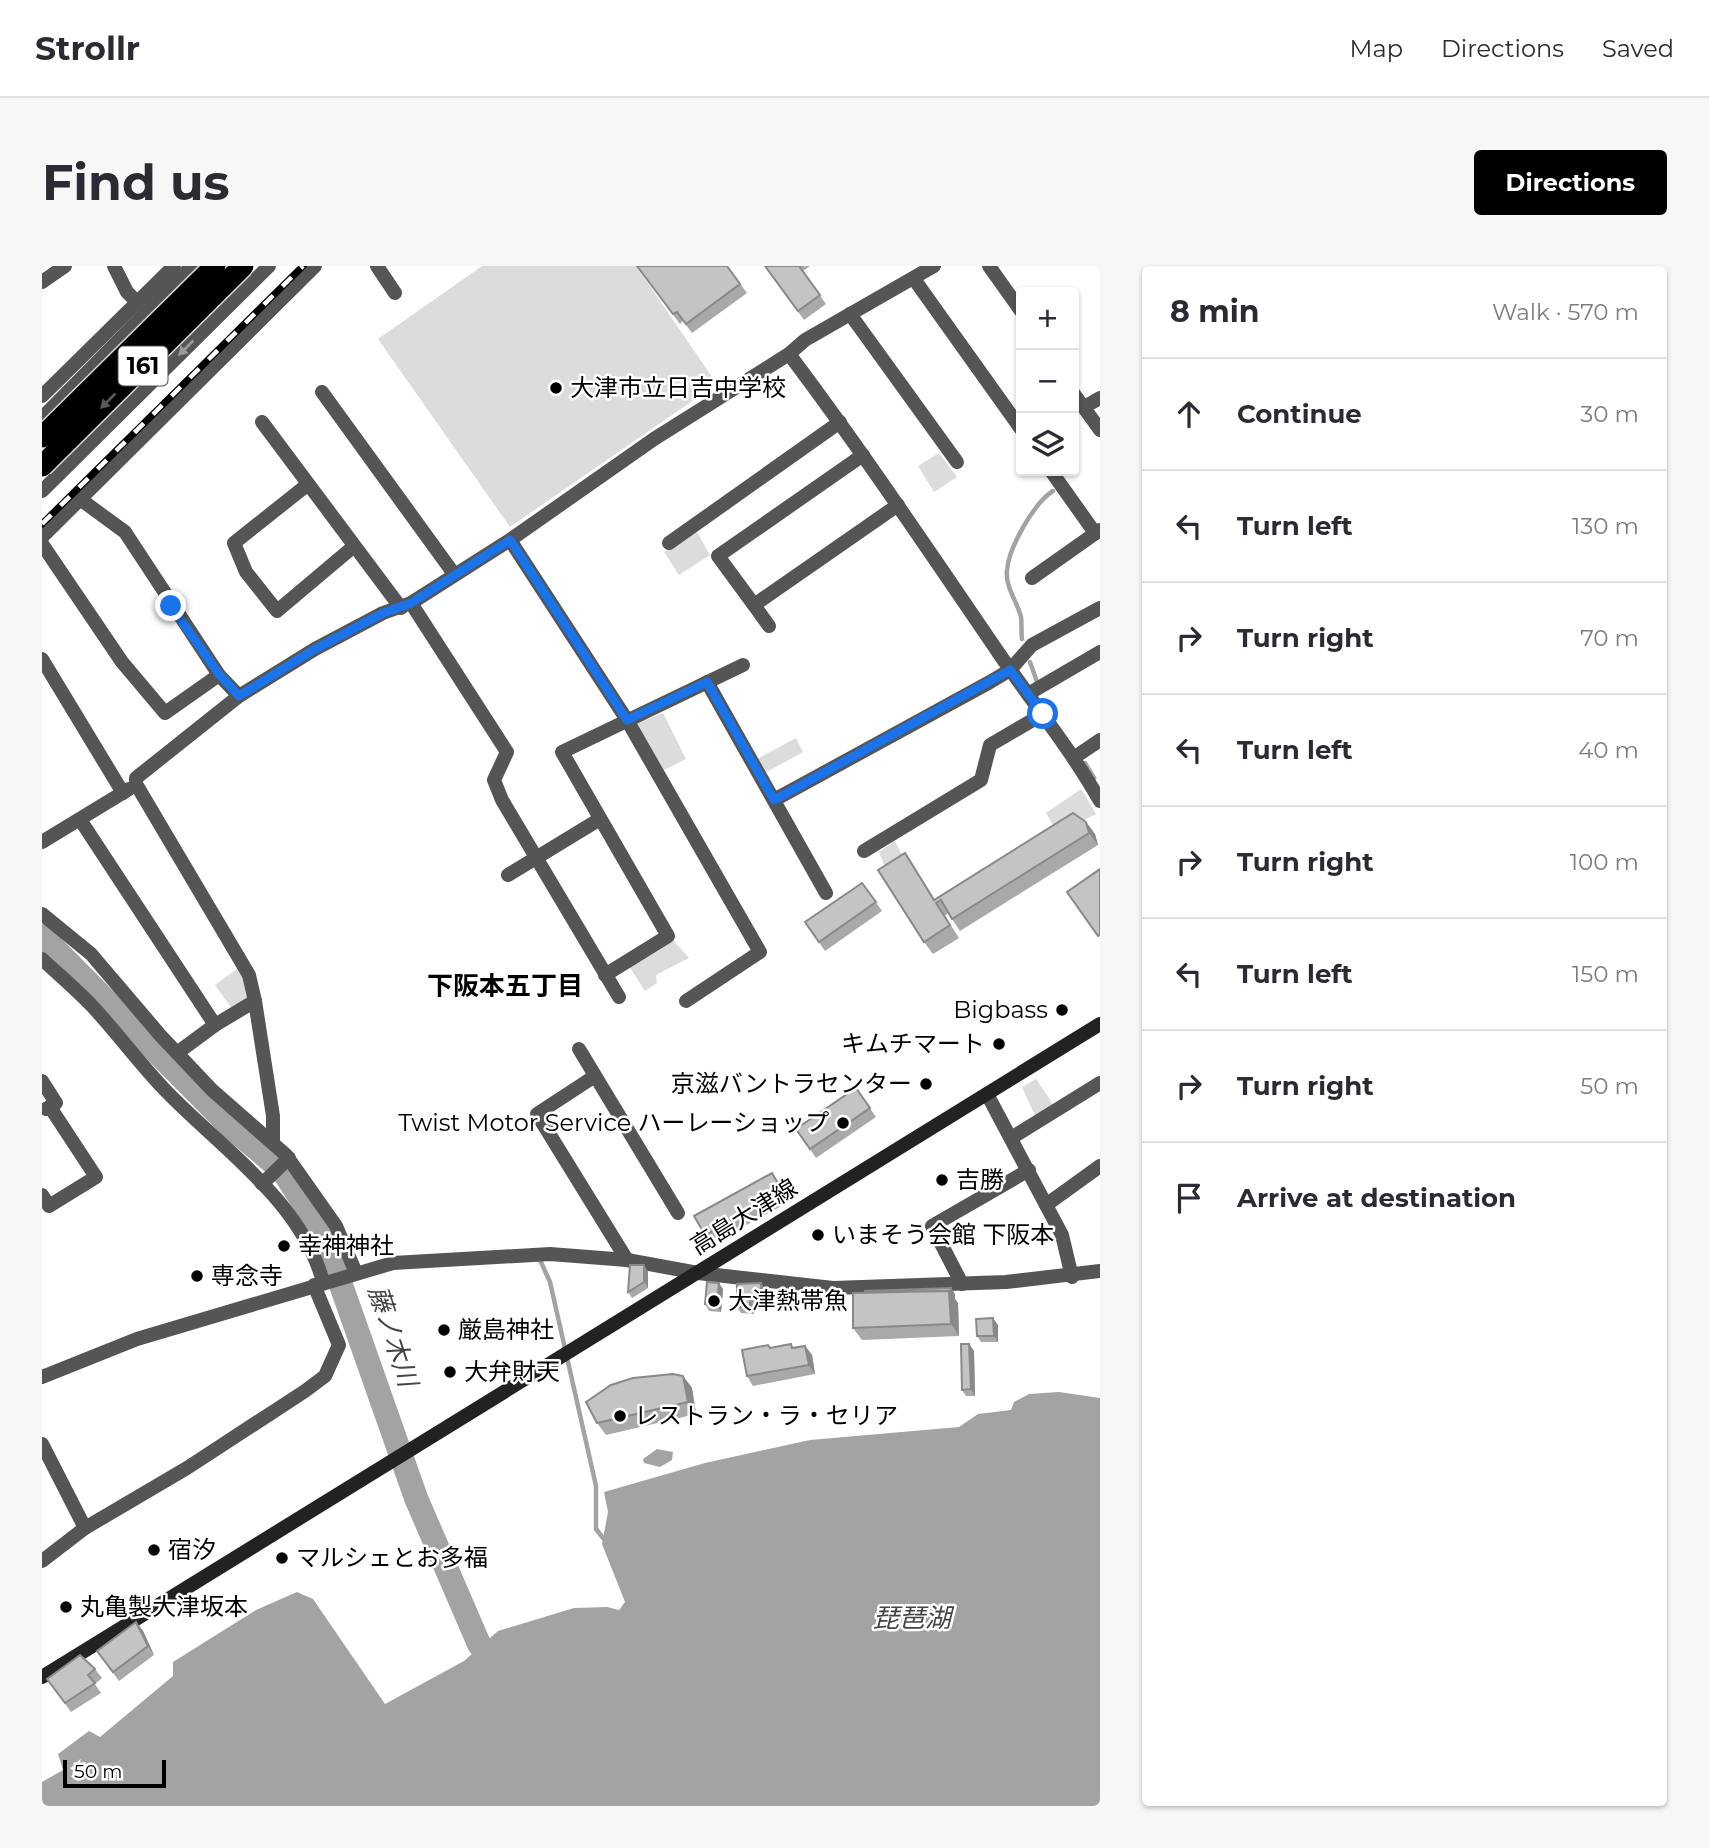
<!DOCTYPE html>
<html lang="en">
<head>
<meta charset="utf-8">
<style>
	body { margin:0; font-family:Montserrat,"Noto Sans JP",sans-serif; background:#f7f7f7; color:#2b2b33 }
	.controls { position:absolute; right:21px; top:21px; display:grid; overflow:hidden; border-radius:7px; box-shadow:0 2px 5px #0004 }
	.controls button { width:63px; height:63px; display:grid; place-items:center; padding:0; border:0; border-bottom:2px solid #e1e1e2; background:#fff; color:#2b2b33; font:35px sans-serif }
	.scale { position:absolute; left:21px; bottom:18px; width:103px; box-sizing:border-box; padding-left:7px; border:4px solid #000; border-top:0; font-size:19px; line-height:24px; white-space:nowrap; color:#000; -webkit-text-stroke:5px #fff; paint-order:stroke }
	.stop { position:absolute; width:21px; height:21px; margin:-16px; border:5px solid #1a73e8; border-radius:50%; background:#fff }
	.stop.end { background:#1a73e8; border-color:#fff; box-shadow:0 2px 7px #0008 }
	.list { margin:0; padding:0; list-style:none }
	h2 { display:flex; justify-content:space-between; align-items:center; height:91px; margin:0; padding:0 28px; font-size:30px }
	h2 small { font-size:23px; font-weight:400; color:#7c7c81 }
	.list li { display:grid; grid-template-columns:46px 1fr auto; gap:21px; align-items:center; box-sizing:border-box; height:112px; padding:0 28px; border-top:2px solid #e1e1e2 }
	.list b { display:block; font-size:26px; white-space:nowrap }
	.list em { font-size:23px; font-style:normal; color:#7c7c81 }
	.icon { flex:none; width:38px; height:38px; fill:none; stroke:currentColor; stroke-width:2; stroke-linecap:round; stroke-linejoin:round }
	.map { position:relative; flex:none; width:1058px; height:1540px; overflow:hidden; border-radius:7px }
	header { display:flex; align-items:center; gap:42px; box-sizing:border-box; height:98px; padding:0 35px; background:#fff; border-bottom:2px solid #e1e1e2 }
	header strong { font-size:33px }
	nav { display:flex; gap:38px; margin-inline-start:auto; font-size:24px }
	.intro { display:flex; align-items:center; justify-content:space-between; box-sizing:border-box; height:168px; padding:0 42px }
	h1 { margin:0; font-size:49px }
	.button { padding:18px 32px; border-radius:7px; background:#000; color:#fff; font-size:24px; font-weight:700 }
	main { display:flex; gap:42px; padding:0 42px }
	aside { flex:1; background:#fff; border-radius:7px; box-shadow:0 2px 5px #0004 }
	.map>svg:first-child { display:block }
	.green { fill:#dcdcdc }
	.water { fill:#a3a3a3 }
	.lines { fill:none; stroke-linecap:round; stroke-linejoin:round }
	.stream { stroke:#a3a3a3; stroke-width:4.5 }
	.river { stroke:#a3a3a3; stroke-width:24 }
	.minor { stroke:#555; stroke-width:14 }
	.tertiary { stroke:#555; stroke-width:14 }
	.secondary { stroke:#222; stroke-width:14 }
	.rail-casing { stroke:#000; stroke-width:7 }
	.rail { stroke:#fff; stroke-width:4.5; stroke-dasharray:13; stroke-linecap:butt }
	.motorway-bridge-casing { stroke:#dbdbdb; stroke-width:24; stroke-linecap:butt }
	.motorway-bridge { stroke:#000; stroke-width:21 }
	.wall { fill:#a9a9a9 }
	.shaded-wall { fill:#898989 }
	.building { fill:#c4c4c4; stroke:#898989; stroke-width:2 }
	.oneway { fill:#999 }
	.oneway2 { fill:#595959 }
	.route { stroke:#1a73e8; stroke-width:9 }
	.poi-dot { fill:#000; stroke:#fff; stroke-width:2.5 }
	.labels { text-anchor:middle; stroke-width:5; stroke-linejoin:round; paint-order:stroke }
	.shield { fill:#fff; stroke:#4c4c4c; stroke-width:2 }
	.shield-label { font-size:23px; font-weight:bold; fill:#000 }
	.poi-label { font-size:24px; fill:#000; stroke:#fff; text-anchor:start }
	.street-label { font-size:24px; fill:#000; stroke:#fff }
	.neighbourhood-label { font-size:26px; font-weight:bold; fill:#000; stroke:#fff }
	.water-label { font-size:26px; font-style:italic; fill:#444; stroke:#fff }
</style>
</head>
<body>
<header>
<strong>Strollr</strong>
<nav><a>Map</a><a>Directions</a><a>Saved</a></nav>
</header>
<div class="intro"><h1>Find us</h1><a class="button">Directions</a></div>
<main>
<div class="map">
<svg width="1058" height="1540" viewBox="0 0 1058 1540">
	<rect width="100%" height="100%" fill="#fff"/>
	<g class="green">
		<polygon points="440,0 594,0 675,118 468,261 336,73"/>
		<polygon points="897,187 915,211 892,226 876,200"/>
		<polygon points="655,266 668,289 637,309 622,286"/>
		<polygon points="621,447 644,493 622,504 593,458"/>
		<polygon points="754,472 761,486 723,507 715,493"/>
		<polygon points="1039,523 1054,548 1016,568 1004,547"/>
		<polygon points="853,575 866,600 847,611 837,586"/>
		<polygon points="631,674 647,692 614,709 615,717 603,725 587,700"/>
		<polygon points="196,702 207,719 210,734 191,744 173,719"/>
		<polygon points="994,813 1013,841 993,850 980,821"/>
	</g>
	<g class="water">
		<polygon points="1017,1126 1058,1132 1058,1540 0,1540 0,1516 21,1504 16,1488 47,1465 58,1471 131,1410 131,1396 214,1344 255,1326 271,1333 343,1438 422,1395 456,1365 532,1342 565,1341 577,1344 583,1336 560,1278 566,1246 562,1226 663,1197 768,1174 917,1161 936,1148 969,1144 972,1136 987,1128"/>
		<polygon points="615,1183 631,1186 630,1194 618,1201 602,1197 601,1193"/>
	</g>
	<g class="lines">
		<g class="stream">
			<path d="M 980,373 C 979,366 980,358 979,351 C 975,335 963,321 965,304 C 967,281 992,237 1011,225"/>
			<polyline points="988,396 995,416"/>
			<polyline points="1043,497 1052,512"/>
			<polyline points="498,994 508,1016 554,1220 554,1263 561,1272"/>
		</g>
		<polyline class="river" points="0,670 189,861 241,905 288,978 299,1019 374,1232 437,1378 458,1402"/>
		<g class="minor">
			<polyline points="72,0 85,26 95,36"/>
			<polyline points="335,0 353,27"/>
			<polyline points="947,0 979,45"/>
			<polyline points="872,13 979,163"/>
			<polyline points="0,16 23,0"/>
			<polyline points="808,48 915,196"/>
			<path d="M 747,88 C 820,185 887,285 956,386 C 990,436 1028,482 1058,535"/>
			<polyline points="280,126 412,308"/>
			<polyline points="1032,128 1058,164"/>
			<polyline points="0,130 132,0"/>
			<polyline points="1042,141 1058,132"/>
			<polyline points="220,156 359,342"/>
			<polyline points="1009,205 1053,267"/>
			<polyline points="265,219 192,277 204,306 235,345 311,281"/>
			<polyline points="0,271 273,0"/>
			<polyline points="468,274 585,454 718,686 644,735"/>
			<polyline points="627,277 798,156"/>
			<polyline points="0,278 80,396 123,447 177,409 83,266 38,233"/>
			<polyline points="990,312 1058,264"/>
			<polyline points="369,337 465,486 452,514 460,534 577,731"/>
			<polyline points="712,339 676,290 821,189"/>
			<polyline points="727,360 712,339 856,239"/>
			<polyline points="0,393 81,527"/>
			<polyline points="177,409 197,430"/>
			<polyline points="665,416 784,627"/>
			<polyline points="986,428 1058,386"/>
			<polyline points="1033,491 1058,474"/>
			<polyline points="732,534 948,416 968,404 990,379 1058,342"/>
			<polyline points="39,555 173,759 135,787"/>
			<polyline points="0,576 87,523"/>
			<polyline points="822,585 939,514 948,479 1001,448"/>
			<polyline points="466,609 558,553"/>
			<polyline points="0,648 49,688 118,769 170,824 244,889 294,960 314,1007"/>
			<path d="M 0,693 C 17,709 35,724 51,741 C 76,768 98,798 124,825 C 179,882 260,936 281,1016"/>
			<polyline points="563,709 626,670 520,486 701,399"/>
			<polyline points="213,735 207,709 94,518 94,512 197,430 273,383 341,347 369,337 468,274 612,173 747,88 763,74 892,0"/>
			<polyline points="173,759 213,735 231,850 231,877"/>
			<polyline points="537,783 636,947"/>
			<polyline points="553,810 495,848 585,994"/>
			<polyline points="0,815 14,837 4,843"/>
			<polyline points="945,828 1020,969 1030,1011"/>
			<polyline points="969,872 1058,817"/>
			<polyline points="220,918 247,892"/>
			<polyline points="0,929 7,940 54,911 8,841"/>
			<polyline points="1004,939 1058,900"/>
			<polyline points="920,1018 890,960 987,904"/>
			<polyline points="0,1111 95,1073 351,997 508,988 585,994 656,1007 791,1022 964,1016 1058,1005"/>
			<polyline points="0,1178 43,1262"/>
			<polyline points="0,1295 43,1262 145,1202 263,1125 283,1110 297,1079 272,1019"/>
		</g>
		<g class="tertiary">
			<polyline points="0,152 150,0"/>
			<polyline points="0,225 227,0"/>
		</g>
		<polyline class="secondary" points="0,1411 1058,758"/>
		<defs>
			<polyline id="rail" points="0,258 261,0"/>
		</defs>
		<use href="#rail" class="rail-casing"/>
		<use href="#rail" class="rail"/>
		<defs>
			<g id="motorway-bridge">
				<polyline points="0,171 173,0"/>
				<polyline points="0,200 201,0"/>
			</g>
		</defs>
		<use href="#motorway-bridge" class="motorway-bridge-casing"/>
		<use href="#motorway-bridge" class="motorway-bridge"/>
	</g>
	<g class="wall">
		<polygon points="595,0 685,0 705,27 650,67 641,55 638,58"/>
		<polygon points="723,0 768,0 761,5 784,38 762,54"/>
		<polygon points="1044,556 1053,568 1056,579 918,665 906,647 903,650 917,672 891,688 882,676 871,599 893,634"/>
		<polygon points="820,617 840,645 783,685 763,656"/>
		<polygon points="814,822 834,851 774,892 754,863"/>
		<polygon points="737,917 747,936 669,978 663,969"/>
		<polygon points="602,999 606,1006 606,1022 590,1032 586,1026"/>
		<polygon points="719,1017 723,1023 723,1041 712,1040 712,1048 699,1047 695,1041"/>
		<polygon points="681,1023 679,1046 667,1045 663,1038"/>
		<polygon points="913,1028 913,1033 916,1037 917,1070 820,1074 811,1062"/>
		<polygon points="956,1059 956,1076 939,1076 935,1070"/>
		<polygon points="927,1078 932,1085 933,1130 924,1130 920,1124"/>
		<polygon points="763,1080 770,1089 773,1108 711,1120 705,1110 752,1082"/>
		<polygon points="641,1110 650,1122 654,1148 564,1169 555,1157"/>
		<polygon points="94,1356 101,1365 112,1389 77,1415 55,1385"/>
		<polygon points="53,1403 60,1412 53,1418 59,1427 29,1446 5,1413"/>
	</g>
	<g class="shaded-wall">
		<polygon points="1044,556 1053,568 1056,579 1047,567"/>
		<polygon points="730,907 737,917 747,936 741,926"/>
		<polygon points="602,999 606,1006 606,1022 602,1016"/>
		<polygon points="677,1017 681,1023 679,1046 675,1039"/>
		<polygon points="719,1017 723,1023 723,1041 718,1035"/>
		<polygon points="909,1022 913,1028 913,1033 916,1037 917,1070 909,1058 907,1025"/>
		<polygon points="708,1034 712,1040 712,1048 708,1041"/>
		<polygon points="951,1052 956,1059 956,1076 952,1070"/>
		<polygon points="927,1078 932,1085 933,1130 929,1123"/>
		<polygon points="763,1080 770,1089 773,1108 767,1099"/>
		<polygon points="641,1110 650,1122 654,1148 646,1136"/>
		<polygon points="94,1356 101,1365 112,1389 106,1380"/>
	</g>
	<g class="building">
		<polygon points="595,0 685,0 698,18 644,58 635,46 631,48"/>
		<polygon points="723,0 757,0 778,29 756,45"/>
		<polygon points="1031,547 1044,556 1047,567 910,653 899,634 894,637 908,659 882,676 836,604 863,587 892,634"/>
		<polygon points="1058,603 1058,669 1056,670 1025,626"/>
		<polygon points="820,617 834,636 777,676 763,656"/>
		<polygon points="814,822 828,842 768,883 754,863"/>
		<polygon points="730,907 741,926 663,969 652,950"/>
		<polygon points="588,999 602,999 602,1016 586,1026"/>
		<polygon points="665,1016 677,1017 675,1039 663,1038"/>
		<polygon points="719,1017 718,1035 708,1034 708,1041 695,1041 695,1018"/>
		<polygon points="909,1022 909,1027 907,1025 823,1026 823,1025"/>
		<polygon points="907,1025 909,1058 811,1062 811,1027"/>
		<polygon points="951,1052 952,1070 935,1070 934,1053"/>
		<polygon points="749,1078 750,1082 763,1080 767,1099 705,1110 700,1084 726,1079 728,1082"/>
		<polygon points="919,1078 927,1078 929,1123 920,1124"/>
		<polygon points="631,1108 641,1110 646,1136 555,1157 544,1136 569,1119 591,1112"/>
		<polygon points="94,1356 106,1380 71,1406 55,1385"/>
		<polygon points="38,1389 53,1403 46,1409 53,1417 23,1437 5,1413"/>
	</g>
	<defs><path id="oneway-solid" d="M-6-.8H1V-3.2L6.5 0L1 3.2V.8H-6Z" transform="scale(1.75)"/></defs>
	<use class="oneway" href="#oneway-solid" transform="translate(144 82) rotate(135)"/>
	<use class="oneway2" href="#oneway-solid" transform="translate(66 135) rotate(135)"/>
	<g class="lines">
		<polyline class="route" points="129,340 177,408 197,430 273,383 341,347 369,337 468,274 585,454 665,416 732,534 968,404 1001,448"/>
	</g>
	<g class="poi-dot">
		<circle cx="514" cy="122" r="7"/>
		<circle cx="1020" cy="744" r="7"/>
		<circle cx="957" cy="778" r="7"/>
		<circle cx="884" cy="818" r="7"/>
		<circle cx="801" cy="857" r="7"/>
		<circle cx="900" cy="914" r="7"/>
		<circle cx="776" cy="969" r="7"/>
		<circle cx="242" cy="980" r="7"/>
		<circle cx="155" cy="1010" r="7"/>
		<circle cx="672" cy="1035" r="7"/>
		<circle cx="402" cy="1064" r="7"/>
		<circle cx="408" cy="1106" r="7"/>
		<circle cx="578" cy="1150" r="7"/>
		<circle cx="112" cy="1284" r="7"/>
		<circle cx="240" cy="1292" r="7"/>
		<circle cx="24" cy="1341" r="7"/>
	</g>
	<g class="labels">
		<rect class="shield" x="76.5" y="80.5" width="49" height="39" rx="5"/>
		<g class="shield-label">
			<text x="101" y="108">161</text>
		</g>
		<g class="poi-label">
			<text x="528" y="130">大津市立日吉中学校</text>
			<text x="1006" y="752" text-anchor="end">Bigbass</text>
			<text x="943" y="786" text-anchor="end">キムチマート</text>
			<text x="870" y="826" text-anchor="end">京滋バントラセンター</text>
			<text x="787" y="865" text-anchor="end">Twist Motor Service ハーレーショップ</text>
			<text x="914" y="922">吉勝</text>
			<text x="790" y="977">いまそう会館 下阪本</text>
			<text x="256" y="988">幸神神社</text>
			<text x="169" y="1018">専念寺</text>
			<text x="686" y="1043">大津熱帯魚</text>
			<text x="416" y="1072">厳島神社</text>
			<text x="422" y="1114">大弁財天</text>
			<text x="592" y="1158">レストラン・ラ・セリア</text>
			<text x="126" y="1292">宿汐</text>
			<text x="254" y="1300">マルシェとお多福</text>
			<text x="38" y="1349">丸亀製大津坂本</text>
		</g>
		<g class="street-label">
			<text transform="translate(702 951) rotate(-32)" y="8">高島大津線</text>
		</g>
		<g class="neighbourhood-label">
			<text x="463" y="729">下阪本五丁目</text>
		</g>
		<g class="water-label">
			<text transform="translate(351 1070) rotate(72)" y="9">藤ノ木川</text>
			<text x="870" y="1361">琵琶湖</text>
		</g>
	</g>
</svg>
<div class="controls">
<button>+</button>
<button>−</button>
<button><svg class="icon" aria-label="layers" viewBox="0 0 24 24"><path d="M12 4l9 5-9 5-9-5zM3 14l9 5 9-5"/></svg></button>
</div>
<div class="scale">50 m</div>
<div class="stop" style="left:1001px;top:448px"></div>
<div class="stop end" style="left:129px;top:340px"></div>
</div>
<aside>
<h2>8 min<small>Walk · 570 m</small></h2>
<ul class="list">
<li><svg class="icon" aria-label="ahead" viewBox="0 0 24 24"><path d="M12 20V5M6 11l6-6 6 6"/></svg><div><b>Continue</b></div><em>30 m</em></li>
<li><svg class="icon" aria-label="left" viewBox="0 0 24 24"><path d="M17 20v-9H6M10 6l-5 5 5 5"/></svg><div><b>Turn left</b></div><em>130 m</em></li>
<li><svg class="icon" aria-label="right" viewBox="0 0 24 24"><path d="M7 20v-9h11M14 6l5 5-5 5"/></svg><div><b>Turn right</b></div><em>70 m</em></li>
<li><svg class="icon" aria-label="left" viewBox="0 0 24 24"><path d="M17 20v-9H6M10 6l-5 5 5 5"/></svg><div><b>Turn left</b></div><em>40 m</em></li>
<li><svg class="icon" aria-label="right" viewBox="0 0 24 24"><path d="M7 20v-9h11M14 6l5 5-5 5"/></svg><div><b>Turn right</b></div><em>100 m</em></li>
<li><svg class="icon" aria-label="left" viewBox="0 0 24 24"><path d="M17 20v-9H6M10 6l-5 5 5 5"/></svg><div><b>Turn left</b></div><em>150 m</em></li>
<li><svg class="icon" aria-label="right" viewBox="0 0 24 24"><path d="M7 20v-9h11M14 6l5 5-5 5"/></svg><div><b>Turn right</b></div><em>50 m</em></li>
<li><svg class="icon" aria-label="arrive" viewBox="0 0 24 24"><path d="M6 21V4h12l-3 4 3 4H6"/></svg><div><b>Arrive at destination</b></div></li>
</ul>
</aside>
</main>
</body>
</html>
